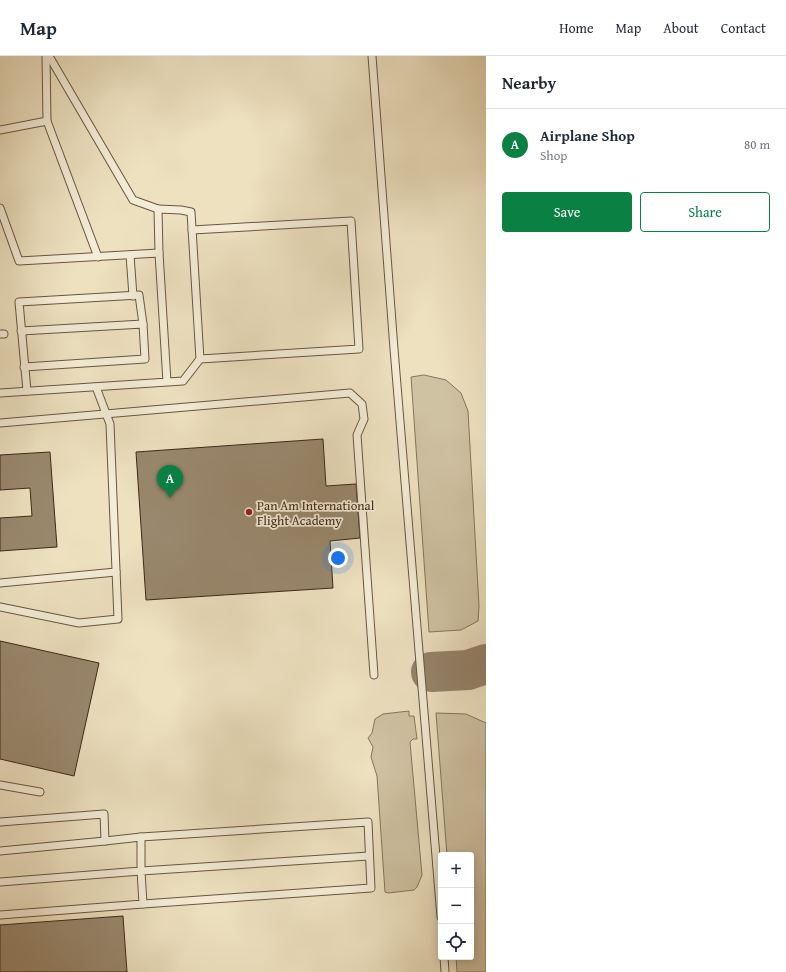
<!DOCTYPE html>
<html lang="en">
<head>
<meta charset="utf-8">
<style>
	body { margin:0; font-family:"Gentium Book Plus",serif; background:#f6f6f7; color:#1f2937 }
	.controls { position:absolute; right:12px; bottom:12px; display:grid; overflow:hidden; border-radius:4px; box-shadow:0 2px 10px #0003 }
	.controls button { width:36px; height:36px; display:grid; place-items:center; padding:0; border:0; border-bottom:1px solid #e0e1e3; background:#fff; color:#1f2937; font:20px sans-serif }
	.you { position:absolute; left:338px; top:502px; width:14px; height:14px; margin:-10px; border:3px solid #fff; border-radius:50%; background:#1a73e8; box-shadow:0 0 0 6px #1a73e833 }
	.badge { display:grid; place-items:center; width:26px; height:26px; border-radius:50%; background:#0b8043; color:#fff; font-size:13px; font-weight:700 }
	.pin { position:absolute; translate:-50% -33px; filter:drop-shadow(0 1px 2px #0008) }
	.pin::after { content:''; position:absolute; top:21px; width:14px; height:12px; background:inherit; clip-path:polygon(0 0,100% 0,50% 100%) }
	.list { margin:0; padding:0; list-style:none }
	h2 { display:flex; justify-content:space-between; align-items:center; height:52px; margin:0; padding:0 16px; font-size:17px }
	h2 small { font-size:13px; font-weight:400; color:#747a83 }
	.list li { display:grid; grid-template-columns:26px 1fr auto; gap:12px; align-items:center; box-sizing:border-box; height:72px; padding:0 16px; border-top:1px solid #e0e1e3 }
	.list b { display:block; font-size:15px; white-space:nowrap }
	.list p { margin:0; font-size:13px; white-space:nowrap; color:#747a83 }
	.list em { font-size:13px; font-style:normal; color:#747a83 }
	.actions { display:flex; gap:8px; padding:12px 16px }
	.actions a { flex:1; padding:9px 0; border:1px solid #0b8043; border-radius:4px; text-align:center; font-size:14px; color:#0b8043 }
	.actions .main { background:#0b8043; color:#fff }
	.icon { flex:none; width:22px; height:22px; fill:none; stroke:currentColor; stroke-width:2; stroke-linecap:round; stroke-linejoin:round }
	.map { position:relative; flex:none; width:486px; height:916px; overflow:hidden }
	header { display:flex; align-items:center; gap:24px; box-sizing:border-box; height:56px; padding:0 20px; background:#fff; border-bottom:1px solid #e0e1e3 }
	header strong { font-size:19px }
	nav { display:flex; gap:22px; margin-inline-start:auto; font-size:14px }
	main { display:flex }
	aside { flex:1; background:#fff }
	.map>svg:first-child { display:block }
	.green { fill:#cfc2a3; stroke:#86755c }
	.lines { fill:none; stroke-linecap:round; stroke-linejoin:round }
	.taxiway { stroke:#95846b; stroke-width:40 }
	.building { fill:#99886e; stroke:#3d2816 }
	.lane-casing { stroke:#695640; stroke-width:9 }
	.lane { stroke:#f3ecd6; stroke-width:7 }
	.poi-dot { fill:#8f2418; stroke:#f3ecd6; stroke-width:1.5 }
	.labels { text-anchor:middle; stroke-width:3.5; stroke-linejoin:round; paint-order:stroke }
	.poi-label { font-size:13px; fill:#3d2816; stroke:#f3ecd6; text-anchor:start }
</style>
</head>
<body>
<header>
<strong>Map</strong>
<nav><a>Home</a><a>Map</a><a>About</a><a>Contact</a></nav>
</header>
<main>
<div class="map">
<svg width="486" height="916" viewBox="0 0 486 916">
	<rect width="100%" height="100%" fill="#ede1c0"/>
	<filter id="stains"><feTurbulence type="fractalNoise" baseFrequency=".005" numOctaves="4"/><feColorMatrix values="0 0 0 0 .2 0 0 0 0 .09 0 0 0 0 .02 0 0 0 .5 -.17"/></filter>
	<radialGradient id="worn" r=".72"><stop offset=".6" stop-color="#630" stop-opacity="0"/><stop offset="1" stop-color="#630" stop-opacity=".3"/></radialGradient>
	<g class="green">
		<polygon points="424,319 446,324 461,337 468,355 479,550 478,565 461,574 429,576 411,321"/>
		<polygon points="409,655 409,660 414,660 417,683 413,683 410,686 422,819 417,831 414,834 388,837 385,836 377,720 371,701 373,691 368,682 372,677 375,663 383,658"/>
		<polygon points="436,657 466,658 486,667 486,916 457,916 456,901 471,901 471,799 447,799"/>
	</g>
	<g class="lines">
		<polyline class="taxiway" points="431,616 468,614 486,608"/>
	</g>
	<g class="building">
		<polygon points="323,383 326,430 356,428 360,482 330,485 333,532 146,544 136,396"/>
		<polygon points="50,396 57,491 0,495 0,462 32,460 30,432 0,434 0,399"/>
		<polygon points="0,585 99,607 74,720 0,703"/>
		<polygon points="123,860 127,916 0,916 0,869"/>
	</g>
	<g class="lines">
		<defs>
			<g id="lane">
				<polyline points="49,0 133,144 158,153"/>
				<polyline points="372,0 394,293 441,861"/>
				<polyline points="47,65 98,201"/>
				<polyline points="0,74 47,65 46,0"/>
				<polyline points="0,152 19,205 159,197"/>
				<polyline points="192,174 351,165 359,293 200,303"/>
				<polyline points="130,199 133,240"/>
				<polyline points="21,275 143,268 145,303 24,311"/>
				<polyline points="0,278 4,278"/>
				<polyline points="27,335 19,246 139,239 143,268"/>
				<polyline points="0,337 183,325 200,303 191,156 181,154 158,153 159,197 167,326"/>
				<polyline points="0,367 350,337 362,348 364,363 357,379 374,619"/>
				<polyline points="0,527 116,516"/>
				<polyline points="0,551 79,567 118,563 110,368 96,331"/>
				<polyline points="0,729 40,736"/>
				<polyline points="0,766 104,758 105,785 0,795"/>
				<polyline points="141,781 368,766 371,832 143,848"/>
				<polyline points="0,826 141,815 141,781 105,785"/>
				<polyline points="0,859 143,848 141,815 369,800"/>
				<polyline points="444,901 445,916"/>
			</g>
		</defs>
		<use href="#lane" class="lane-casing"/>
		<use href="#lane" class="lane"/>
	</g>
	<circle class="poi-dot" cx="249" cy="456" r="4"/>
	<g class="labels">
		<g class="poi-label">
			<text x="257" y="454">Pan Am International<tspan x="257" dy="15">Flight Academy</tspan></text>
		</g>
	</g>
	<rect width="100%" height="100%" filter="url(#stains)"/>
	<rect width="100%" height="100%" fill="url(#worn)"/>
</svg>
<div class="controls">
<button>+</button>
<button>−</button>
<button><svg class="icon" aria-label="locate" viewBox="0 0 24 24"><circle cx="12" cy="12" r="6"/><path d="M12 2v4M12 18v4M2 12h4M18 12h4"/></svg></button>
</div>
<div class="you"></div>
<div class="pin badge" style="left:170px;top:442px">A</div>
</div>
<aside>
<h2>Nearby<small></small></h2>
<ul class="list">
<li><span class="badge">A</span><div><b>Airplane Shop</b><p>Shop</p></div><em>80 m</em></li>
</ul>
<div class="actions"><a class="main">Save</a><a>Share</a></div>
</aside>
</main>
</body>
</html>
